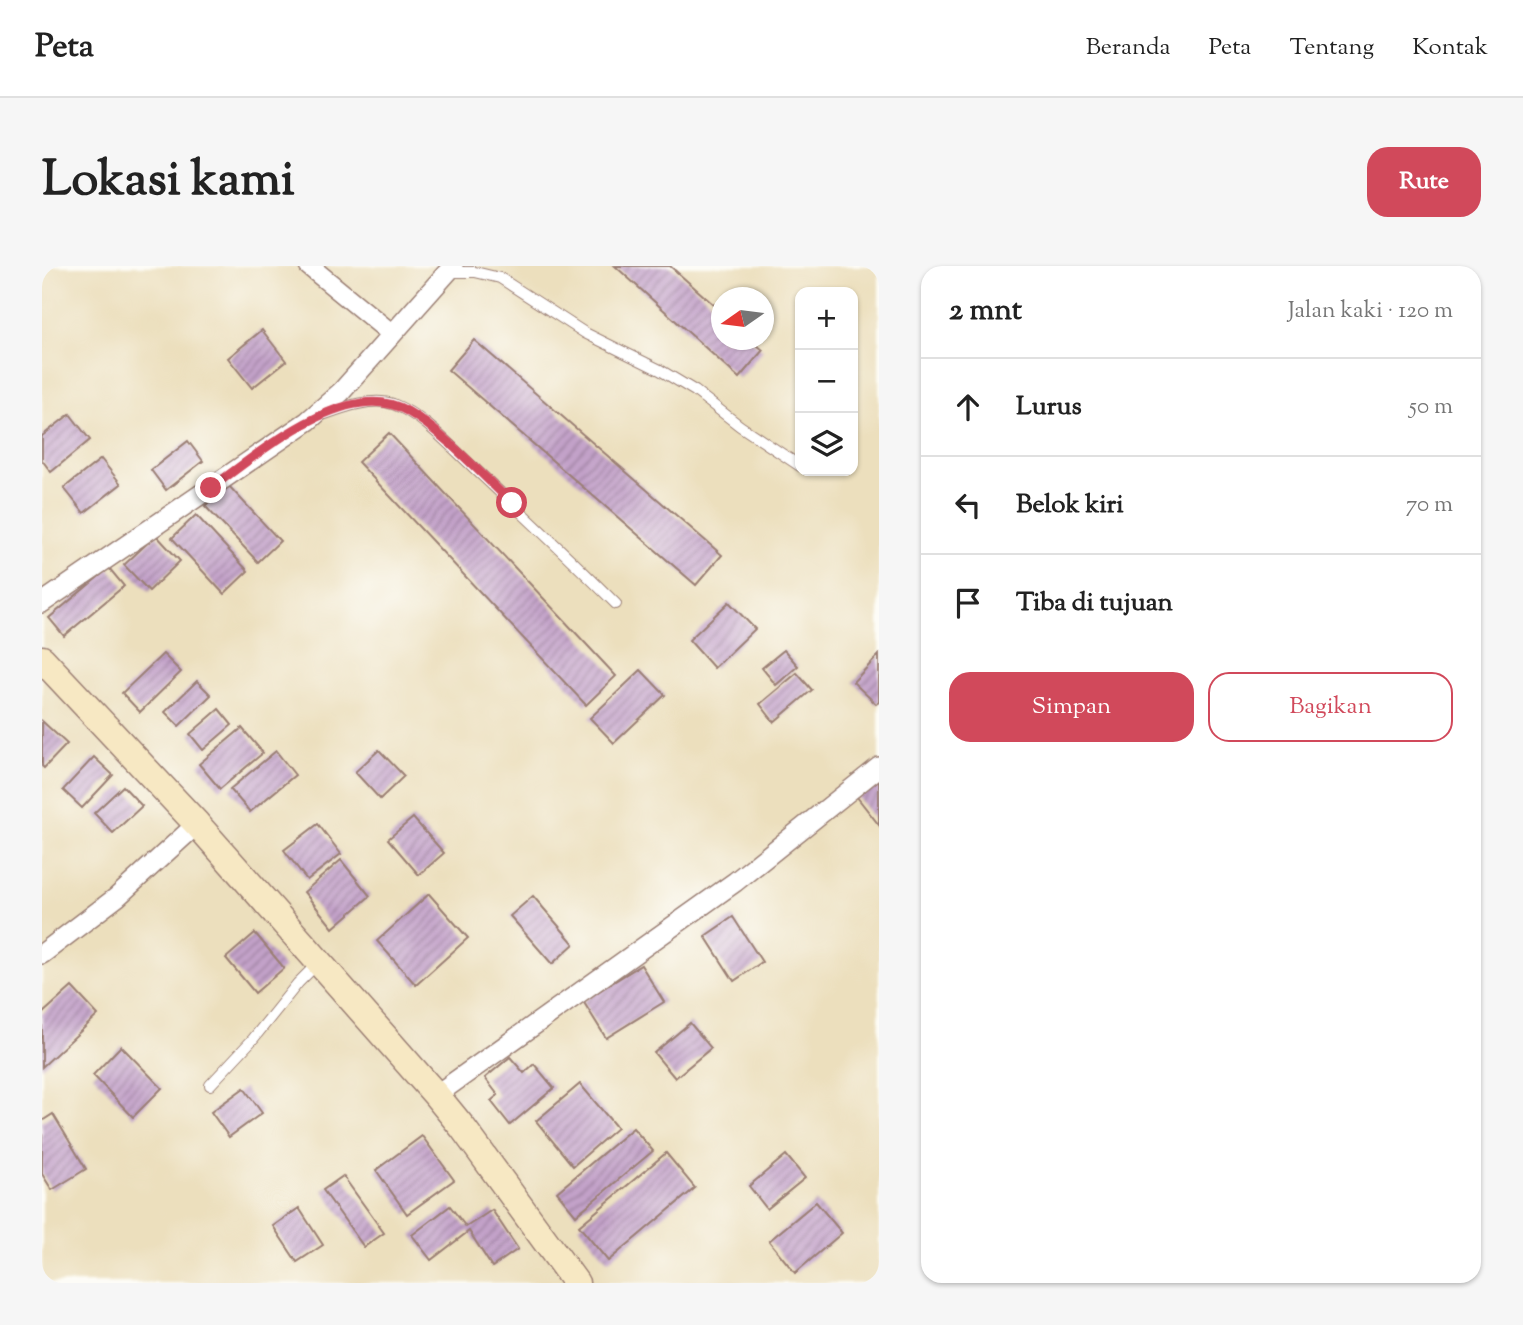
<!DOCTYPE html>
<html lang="id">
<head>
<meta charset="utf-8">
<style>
	body { margin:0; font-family:"Sorts Mill Goudy",serif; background:#f6f6f6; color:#222 }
	.controls { position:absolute; right:21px; top:21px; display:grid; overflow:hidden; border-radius:14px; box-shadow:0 2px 5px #0004 }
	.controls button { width:63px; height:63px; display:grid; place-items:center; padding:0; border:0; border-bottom:2px solid #e0e0e0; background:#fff; color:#222; font:35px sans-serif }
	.compass { position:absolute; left:669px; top:21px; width:63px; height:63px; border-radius:50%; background:#fff; box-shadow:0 2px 5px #0004; rotate:256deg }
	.stop { position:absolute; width:21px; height:21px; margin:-16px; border:5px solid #d1495b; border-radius:50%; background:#fff }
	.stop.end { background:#d1495b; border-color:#fff; box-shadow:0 2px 7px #0008 }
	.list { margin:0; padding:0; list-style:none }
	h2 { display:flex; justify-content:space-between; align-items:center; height:91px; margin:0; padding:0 28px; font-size:30px }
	h2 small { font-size:23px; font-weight:400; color:#767676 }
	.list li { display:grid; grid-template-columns:46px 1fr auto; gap:21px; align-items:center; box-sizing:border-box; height:98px; padding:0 28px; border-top:2px solid #e0e0e0 }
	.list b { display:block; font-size:26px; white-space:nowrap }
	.list em { font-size:23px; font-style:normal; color:#767676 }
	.actions { display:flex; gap:14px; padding:21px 28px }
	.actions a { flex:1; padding:16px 0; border:2px solid #d1495b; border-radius:21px; text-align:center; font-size:24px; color:#d1495b }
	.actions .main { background:#d1495b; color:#fff }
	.icon { flex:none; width:38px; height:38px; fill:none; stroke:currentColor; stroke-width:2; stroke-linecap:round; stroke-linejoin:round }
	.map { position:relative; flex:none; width:837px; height:1017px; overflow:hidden; border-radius:21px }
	header { display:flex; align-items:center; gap:42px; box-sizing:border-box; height:98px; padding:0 35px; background:#fff; border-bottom:2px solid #e0e0e0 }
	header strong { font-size:33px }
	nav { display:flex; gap:38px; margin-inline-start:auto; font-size:24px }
	.intro { display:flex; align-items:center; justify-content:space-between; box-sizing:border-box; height:168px; padding:0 42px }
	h1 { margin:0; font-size:49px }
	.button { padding:18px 32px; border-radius:21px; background:#d1495b; color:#fff; font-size:24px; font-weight:700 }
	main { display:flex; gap:42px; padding:0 42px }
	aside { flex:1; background:#fff; border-radius:21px; box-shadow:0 2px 5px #0004 }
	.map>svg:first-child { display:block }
	.building { fill:url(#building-hatch) }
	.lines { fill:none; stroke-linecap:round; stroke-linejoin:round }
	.lane-casing { stroke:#9b7f74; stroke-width:12 }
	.street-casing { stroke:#9b7f74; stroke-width:22 }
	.secondary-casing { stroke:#9b7f74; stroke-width:29 }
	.lane { stroke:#fff; stroke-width:10 }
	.street { stroke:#fff; stroke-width:19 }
	.secondary { stroke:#f7e8c3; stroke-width:26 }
	.route { stroke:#d1495b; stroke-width:9 }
</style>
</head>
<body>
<header>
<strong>Peta</strong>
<nav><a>Beranda</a><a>Peta</a><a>Tentang</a><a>Kontak</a></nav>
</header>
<div class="intro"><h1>Lokasi kami</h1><a class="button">Rute</a></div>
<main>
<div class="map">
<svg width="837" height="1017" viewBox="0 0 837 1017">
	<defs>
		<pattern id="building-hatch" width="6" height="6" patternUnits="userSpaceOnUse" patternTransform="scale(1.75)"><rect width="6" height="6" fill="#c3a2c9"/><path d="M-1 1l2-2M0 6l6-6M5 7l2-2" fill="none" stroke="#a083a3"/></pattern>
	</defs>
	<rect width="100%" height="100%" fill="#fdfcf7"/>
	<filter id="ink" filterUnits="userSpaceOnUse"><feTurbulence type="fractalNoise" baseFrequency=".0143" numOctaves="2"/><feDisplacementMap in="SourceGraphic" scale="14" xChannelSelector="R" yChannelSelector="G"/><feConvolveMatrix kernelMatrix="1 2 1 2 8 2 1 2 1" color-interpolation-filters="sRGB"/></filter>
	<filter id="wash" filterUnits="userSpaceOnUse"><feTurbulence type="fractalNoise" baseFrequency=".00686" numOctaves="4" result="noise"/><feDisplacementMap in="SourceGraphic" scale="28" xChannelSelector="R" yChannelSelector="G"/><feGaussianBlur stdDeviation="1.57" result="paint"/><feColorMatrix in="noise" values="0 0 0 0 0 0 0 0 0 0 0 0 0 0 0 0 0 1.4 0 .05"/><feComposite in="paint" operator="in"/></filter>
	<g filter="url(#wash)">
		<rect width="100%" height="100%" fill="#ecdfbd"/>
		<g id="blocks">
			<g class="building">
				<polygon points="573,0 628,0 680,46 680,74 709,74 721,84 697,112"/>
				<polygon points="220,64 244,95 210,122 186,92"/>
				<polygon points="432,74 680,289 654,319 406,104"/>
				<polygon points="28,148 48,174 9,206 0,194 0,170"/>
				<polygon points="347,167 574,410 544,439 316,196"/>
				<polygon points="146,175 161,195 124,224 109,204"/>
				<polygon points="59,193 79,218 42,247 22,222"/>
				<polygon points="186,219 238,275 216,296 163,240"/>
				<polygon points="154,249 206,305 182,328 130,272"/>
				<polygon points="114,269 138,295 107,325 82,299"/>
				<polygon points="67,302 82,320 22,370 7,352"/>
				<polygon points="687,336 713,363 672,402 647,374"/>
				<polygon points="742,384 756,400 734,419 720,402"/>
				<polygon points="121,388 139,406 98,446 80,427"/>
				<polygon points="837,389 837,436 834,438 811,416"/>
				<polygon points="599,404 623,429 572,477 548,452"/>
				<polygon points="755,407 770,424 732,456 718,438"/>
				<polygon points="155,415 169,429 137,460 123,446"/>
				<polygon points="177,443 190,459 161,484 148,468"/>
				<polygon points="0,455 25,478 2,502 0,500"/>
				<polygon points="200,462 221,487 178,523 157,498"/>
				<polygon points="337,484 362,510 338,533 313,506"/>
				<polygon points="234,485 253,509 208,546 188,523"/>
				<polygon points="52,491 71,509 40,542 21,524"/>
				<polygon points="837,513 837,559 815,531"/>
				<polygon points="81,520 100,540 71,567 52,547"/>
				<polygon points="371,552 402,587 377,609 346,573"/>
				<polygon points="276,558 299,588 265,614 242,584"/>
				<polygon points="299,594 328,630 291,662 262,626"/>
				<polygon points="387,628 426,672 374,719 335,675"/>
				<polygon points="491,630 532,678 510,698 468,650"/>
				<polygon points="691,651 720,696 692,715 663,670"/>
				<polygon points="213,667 242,702 213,727 184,692"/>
				<polygon points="599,699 622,736 564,772 541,735"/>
				<polygon points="30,721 56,749 0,801 0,748"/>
				<polygon points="648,757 669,782 633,812 612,787"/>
				<polygon points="79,780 120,822 91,851 51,809"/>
				<polygon points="468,791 482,807 492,798 512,822 468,859 449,835 456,829 443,812"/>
				<polygon points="538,818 575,862 531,900 494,855"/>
				<polygon points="202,822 220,847 187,871 169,846"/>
				<polygon points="11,848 44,903 10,924 0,908 0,855"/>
				<polygon points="591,862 611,885 534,949 515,926"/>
				<polygon points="380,870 412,914 365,948 334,904"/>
				<polygon points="624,887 653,922 566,995 537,960"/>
				<polygon points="744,889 763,912 725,943 707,920"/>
				<polygon points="301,910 342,967 322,981 281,924"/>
				<polygon points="774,936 800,967 753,1007 727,975"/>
				<polygon points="408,940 424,961 450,944 476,983 450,1001 427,965 389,994 370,969"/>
				<polygon points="257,942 281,979 255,996 231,960"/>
			</g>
		</g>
	</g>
	<g filter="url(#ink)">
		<use href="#blocks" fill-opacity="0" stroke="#9b7f74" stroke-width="2"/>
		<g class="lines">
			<defs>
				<g id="lane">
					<polyline points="409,6 433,6 458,12 543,67 618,104 653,125 698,160 758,200"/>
					<path d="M 283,148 C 302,141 331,131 351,138 C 382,150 407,179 431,201 C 479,246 527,291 574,338"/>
					<polyline points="168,819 211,773 256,717 277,696"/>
				</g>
				<g id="street">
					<polyline points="267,0 350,68"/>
					<polyline points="0,337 266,155 299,126 411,0"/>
					<polyline points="0,688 75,631 155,558"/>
					<polyline points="394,829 693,616 837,501"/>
				</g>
				<polyline id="secondary" points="0,393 155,558 394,829 421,862 534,1017"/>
			</defs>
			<use href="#lane" class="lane-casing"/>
			<use href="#street" class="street-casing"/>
			<use href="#secondary" class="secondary-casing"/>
			<use href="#lane" class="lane"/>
			<use href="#street" class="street"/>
			<use href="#secondary" class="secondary"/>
		</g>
	</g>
	<g class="lines" filter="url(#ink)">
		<path class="route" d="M 169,222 C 215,189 305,110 365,145 C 399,164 440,209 470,237"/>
	</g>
</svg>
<div class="controls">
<button>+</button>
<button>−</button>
<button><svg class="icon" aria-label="layers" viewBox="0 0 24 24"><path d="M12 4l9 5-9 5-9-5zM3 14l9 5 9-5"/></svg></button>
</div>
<svg class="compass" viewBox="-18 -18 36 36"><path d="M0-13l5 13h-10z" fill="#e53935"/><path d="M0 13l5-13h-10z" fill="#767676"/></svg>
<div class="stop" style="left:470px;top:237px"></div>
<div class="stop end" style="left:169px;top:222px"></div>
</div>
<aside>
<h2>2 mnt<small>Jalan kaki · 120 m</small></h2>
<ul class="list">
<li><svg class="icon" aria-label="ahead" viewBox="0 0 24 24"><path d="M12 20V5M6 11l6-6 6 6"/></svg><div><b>Lurus</b></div><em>50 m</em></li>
<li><svg class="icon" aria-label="left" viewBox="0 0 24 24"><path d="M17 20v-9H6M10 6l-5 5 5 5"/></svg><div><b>Belok kiri</b></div><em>70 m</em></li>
<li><svg class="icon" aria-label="arrive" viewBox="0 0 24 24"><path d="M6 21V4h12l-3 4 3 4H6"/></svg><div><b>Tiba di tujuan</b></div></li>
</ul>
<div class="actions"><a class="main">Simpan</a><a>Bagikan</a></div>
</aside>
</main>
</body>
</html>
